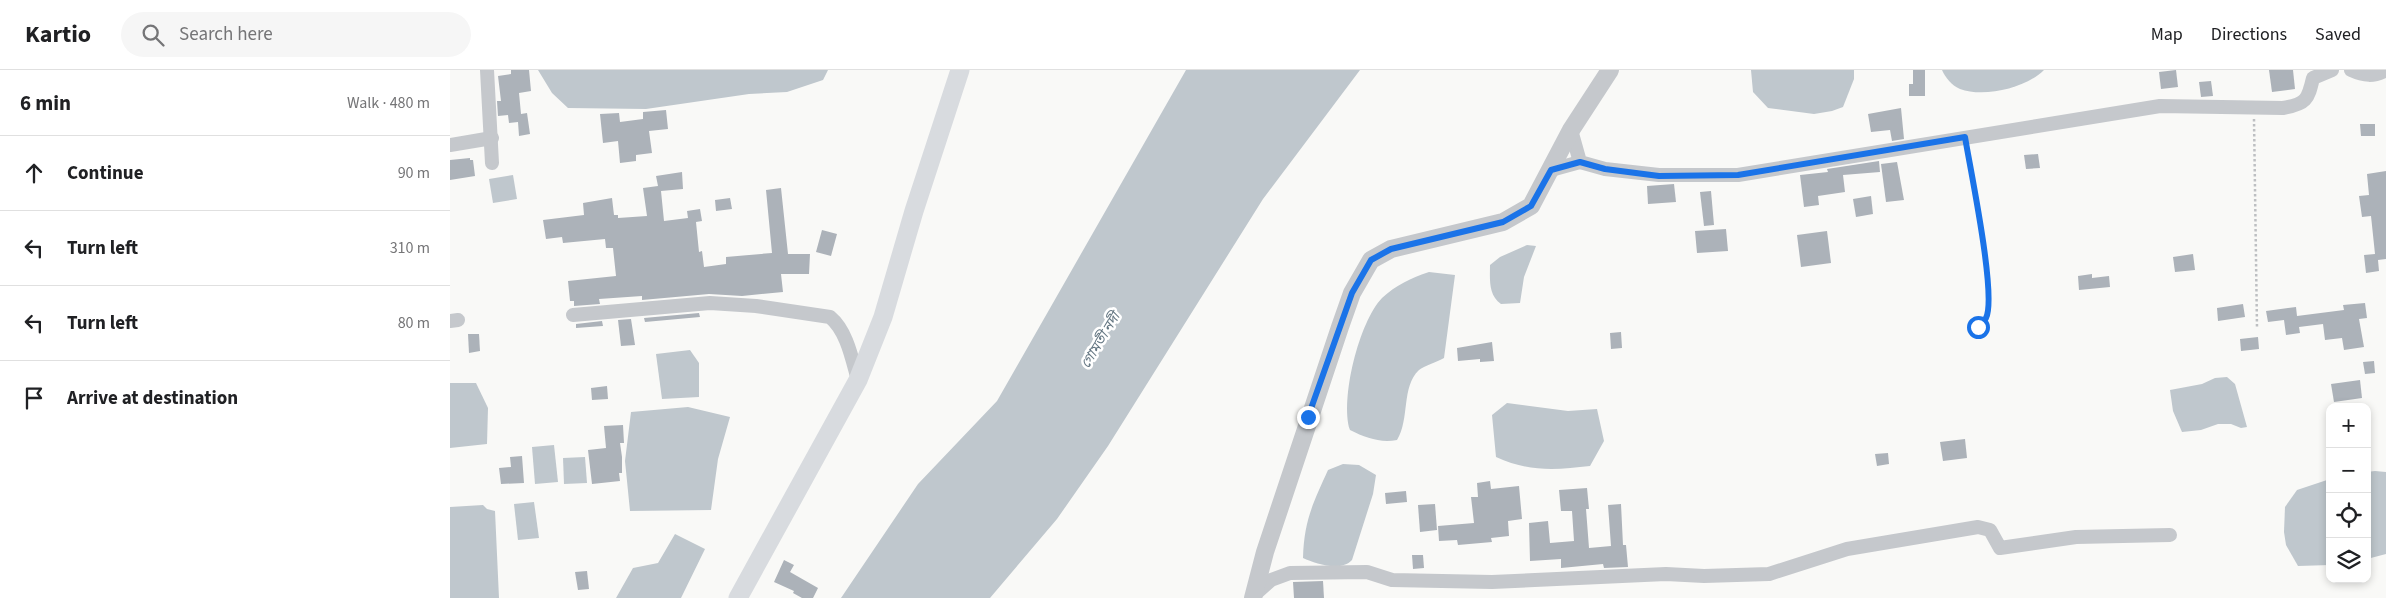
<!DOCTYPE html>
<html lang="en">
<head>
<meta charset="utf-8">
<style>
	body { margin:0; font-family:"Source Sans 3","Noto Sans Bengali",sans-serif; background:#f6f6f6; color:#202124 }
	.controls { position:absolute; right:15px; bottom:15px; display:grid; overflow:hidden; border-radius:10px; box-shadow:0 2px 8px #0003 }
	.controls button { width:45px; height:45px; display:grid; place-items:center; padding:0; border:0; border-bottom:1px solid #e0e0e0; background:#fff; color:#202124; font:25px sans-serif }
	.stop { position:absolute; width:15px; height:15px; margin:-11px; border:4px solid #1a73e8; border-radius:50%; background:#fff }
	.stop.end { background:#1a73e8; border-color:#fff; box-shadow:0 1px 5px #0008 }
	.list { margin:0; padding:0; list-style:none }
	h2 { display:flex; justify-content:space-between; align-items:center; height:65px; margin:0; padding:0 20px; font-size:21px }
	h2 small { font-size:16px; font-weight:400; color:#757577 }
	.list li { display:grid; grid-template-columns:32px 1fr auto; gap:15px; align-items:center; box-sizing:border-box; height:75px; padding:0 20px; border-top:1px solid #e0e0e0 }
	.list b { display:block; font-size:19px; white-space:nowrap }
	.list em { font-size:16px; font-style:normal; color:#757577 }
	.icon { flex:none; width:28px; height:28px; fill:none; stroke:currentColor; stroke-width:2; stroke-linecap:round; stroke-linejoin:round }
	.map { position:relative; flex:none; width:1936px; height:528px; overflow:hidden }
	header { display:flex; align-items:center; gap:30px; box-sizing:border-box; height:70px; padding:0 25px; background:#fff; border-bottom:1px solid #e0e0e0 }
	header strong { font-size:24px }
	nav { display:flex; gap:28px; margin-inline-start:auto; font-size:18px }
	.search { width:350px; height:45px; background:#f6f6f6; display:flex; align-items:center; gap:12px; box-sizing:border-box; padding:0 18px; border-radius:28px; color:#757577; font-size:19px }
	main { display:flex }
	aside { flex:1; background:#fff }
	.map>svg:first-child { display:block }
	.water { fill:#bfc7cd }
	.building { fill:#acb2b9 }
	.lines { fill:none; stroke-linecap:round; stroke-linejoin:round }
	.path { stroke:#bdbfc2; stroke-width:2.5; stroke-dasharray:2.5 2.5; stroke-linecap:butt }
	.minor { stroke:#c5c8cc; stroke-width:14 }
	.tertiary { stroke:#c5c8cc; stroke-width:18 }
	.secondary { stroke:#d8dbdf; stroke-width:19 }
	.route { stroke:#1a73e8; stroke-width:6 }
	.labels { text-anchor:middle; stroke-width:5; stroke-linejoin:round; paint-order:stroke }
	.water-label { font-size:14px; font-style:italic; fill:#647682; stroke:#fff }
</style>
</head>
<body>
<header>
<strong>Kartio</strong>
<div class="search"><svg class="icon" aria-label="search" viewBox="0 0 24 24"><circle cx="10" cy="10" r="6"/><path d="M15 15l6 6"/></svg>Search here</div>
<nav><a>Map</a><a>Directions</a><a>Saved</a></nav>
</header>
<main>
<aside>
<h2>6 min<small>Walk · 480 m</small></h2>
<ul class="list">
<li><svg class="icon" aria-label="ahead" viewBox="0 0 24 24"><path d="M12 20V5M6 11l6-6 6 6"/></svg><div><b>Continue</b></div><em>90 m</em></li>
<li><svg class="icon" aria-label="left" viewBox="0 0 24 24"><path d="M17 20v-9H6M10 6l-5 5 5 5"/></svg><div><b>Turn left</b></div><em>310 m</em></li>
<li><svg class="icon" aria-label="left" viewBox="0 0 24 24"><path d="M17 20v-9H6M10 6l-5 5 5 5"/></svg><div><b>Turn left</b></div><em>80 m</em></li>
<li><svg class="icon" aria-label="arrive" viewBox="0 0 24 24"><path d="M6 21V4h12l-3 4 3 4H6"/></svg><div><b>Arrive at destination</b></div></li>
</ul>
</aside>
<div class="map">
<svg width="1936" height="528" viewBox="0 0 1936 528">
	<rect width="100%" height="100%" fill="#f9f9f7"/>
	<g class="water">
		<polygon points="88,0 378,0 373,10 337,22 299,24 196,39 118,38 102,23"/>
		<polygon points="736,0 910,0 813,129 658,376 607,449 540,528 391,528 468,414 547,331"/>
		<polygon points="1301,0 1404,0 1404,9 1393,37 1382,41 1364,44 1318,38 1303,22"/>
		<path d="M 1492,0 L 1594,0 C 1576,18 1534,28 1510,19 C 1502,16 1495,7 1492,0 Z"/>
		<polygon points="63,105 67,129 43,133 39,109"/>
		<path d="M 1077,175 L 1086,176 L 1074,207 L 1070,233 L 1051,234 C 1038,225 1040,209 1040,195 L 1050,187 Z"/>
		<path d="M 979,202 L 1005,205 L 994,288 C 987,292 974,296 969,300 C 951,317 960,349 947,370 C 930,373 916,368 900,360 C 890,329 909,252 932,228 C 946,215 961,208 979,202 Z"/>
		<polygon points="240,280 249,293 249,327 212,329 206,284"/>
		<polygon points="1777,307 1785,314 1797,357 1791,358 1781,354 1768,354 1751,360 1732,362 1723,341 1720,320 1752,314 1765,308"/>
		<polygon points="0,313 26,313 38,338 37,374 0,378"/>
		<path d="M 1057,333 L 1118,341 L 1147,339 L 1154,371 L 1140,396 C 1106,400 1078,402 1046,387 L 1042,345 Z"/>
		<polygon points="238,337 280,347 268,389 261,440 180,441 175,391 181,342"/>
		<polygon points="104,375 108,412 85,414 82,377"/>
		<polygon points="135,387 137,413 114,414 113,388"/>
		<path d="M 893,394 L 909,395 L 926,405 L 923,424 L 902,490 C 891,502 866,494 853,488 C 854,451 863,433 878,400 Z"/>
		<polygon points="1925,401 1936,402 1936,484 1917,489 1917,402"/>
		<polygon points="1880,409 1880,495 1848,496 1836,475 1834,462 1835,437 1847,420"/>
		<polygon points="84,432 89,468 68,470 64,434"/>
		<polygon points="33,435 37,439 45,441 49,528 0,528 0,437"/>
		<polygon points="225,464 255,479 231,528 166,528 183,498 208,493"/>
	</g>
	<g class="building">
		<polygon points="61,0 79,0 81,21 69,23 71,44 77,43 80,64 69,66 68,52 59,53 58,45 48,46 47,31 51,31 48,6 61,4"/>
		<polygon points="1463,0 1475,0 1475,26 1459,26 1459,14 1463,14"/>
		<polygon points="1726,0 1728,17 1711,19 1709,2"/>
		<polygon points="1819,0 1843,0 1845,19 1822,22"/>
		<polygon points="1761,11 1763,26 1751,27 1749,12"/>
		<polygon points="1451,38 1454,69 1442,71 1440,60 1421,62 1418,44"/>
		<polygon points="216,40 218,59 199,61 202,83 186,85 186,91 170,93 168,71 153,73 150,44 169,43 170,52 193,49 193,42"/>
		<polygon points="1910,54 1925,54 1925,66 1911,66"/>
		<polygon points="1588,84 1590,98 1576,99 1574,85"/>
		<polygon points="20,88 20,90 23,90 25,106 0,110 0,90"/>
		<polygon points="1429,91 1430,102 1393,105 1395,122 1368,126 1369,135 1354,137 1350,105 1378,102 1377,99"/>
		<polygon points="1447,92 1454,130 1436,132 1431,94"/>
		<polygon points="1936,101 1936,189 1928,190 1929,201 1916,203 1914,185 1925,184 1921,146 1912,147 1909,126 1919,125 1917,104"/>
		<polygon points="232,102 233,119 211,121 214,151 238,148 237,141 250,139 252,151 246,152 249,182 252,181 254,197 276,194 276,187 322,183 316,120 331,118 338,184 360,184 359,204 331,204 333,222 292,226 259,224 192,230 192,226 149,229 150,234 124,236 124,231 120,231 118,211 166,206 163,178 156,178 155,169 113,173 112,167 96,169 93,150 134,145 133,133 162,128 164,145 168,145 168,148 197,146 193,118 208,116 206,106"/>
		<polygon points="1224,114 1226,132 1198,134 1197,116"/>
		<polygon points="1261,121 1264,155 1254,156 1250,122"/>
		<polygon points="1421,126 1423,144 1406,147 1403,129"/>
		<polygon points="280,128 282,139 266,141 265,130"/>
		<polygon points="1276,159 1278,181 1247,183 1245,161"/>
		<polygon points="372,160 387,164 381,186 366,182"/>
		<polygon points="1377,161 1381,193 1351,197 1347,165"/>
		<polygon points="1743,184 1745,200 1725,202 1723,187"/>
		<polygon points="1642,204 1642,208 1659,206 1660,217 1629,220 1628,206"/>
		<polygon points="1915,233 1917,248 1909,249 1914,277 1894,280 1892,268 1875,270 1873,254 1849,257 1850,263 1836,265 1834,250 1818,252 1816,241 1846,237 1847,246 1894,240 1893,235"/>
		<polygon points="1793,234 1795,247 1768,251 1767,238"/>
		<polygon points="249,243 250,247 195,252 194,248"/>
		<polygon points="181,249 185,275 171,276 168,250"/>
		<polygon points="152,251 153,256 126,258 126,254"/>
		<polygon points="1171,262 1172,278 1161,279 1160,263"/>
		<polygon points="18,264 29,264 30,281 19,283"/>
		<polygon points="1808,267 1809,279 1791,281 1790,269"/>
		<polygon points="1042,272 1044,291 1030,292 1030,289 1008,291 1007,278"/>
		<polygon points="1924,291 1925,303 1915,304 1913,292"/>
		<polygon points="1910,310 1912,328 1884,332 1881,314"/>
		<polygon points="157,316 158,329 142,330 141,318"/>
		<polygon points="173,355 174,373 170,373 172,387 172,403 169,403 170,411 142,414 138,380 156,378 154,356"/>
		<polygon points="1515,369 1517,388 1493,391 1490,372"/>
		<polygon points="1438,383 1439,394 1427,396 1425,384"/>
		<polygon points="72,386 74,413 51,414 49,398 61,397 60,387"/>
		<polygon points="1040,411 1041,419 1069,416 1072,449 1058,451 1059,466 1041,468 1042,472 1008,475 1007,470 989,471 988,456 1024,453 1021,427 1028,427 1027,413"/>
		<polygon points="1137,418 1139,439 1136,439 1139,478 1161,476 1158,435 1171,434 1173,475 1176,475 1178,497 1154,498 1153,494 1111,498 1111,489 1080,491 1079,453 1098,451 1100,473 1124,471 1122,441 1111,441 1109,420"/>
		<polygon points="956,421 957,432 936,434 935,423"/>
		<polygon points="985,434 987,460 970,462 968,435"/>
		<polygon points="962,485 973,485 974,498 963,499"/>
		<polygon points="334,490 344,495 340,502 368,518 363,528 352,528 343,523 344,521 324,512"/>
		<polygon points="137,501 139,519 128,520 125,502"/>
		<polygon points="873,511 874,528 844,528 843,512"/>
	</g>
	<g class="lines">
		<g class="path">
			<polyline points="1804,49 1807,258"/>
			<path d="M 1517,81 C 1522,108 1546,228 1536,248 C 1534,251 1531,254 1528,257"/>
		</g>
		<g class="minor">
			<polyline points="37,0 42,93"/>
			<path d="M 1901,0 C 1914,6 1924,7 1936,0"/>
			<path d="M 1121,60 L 1130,92 L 1155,99 L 1209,105 L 1288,105 L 1710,36 L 1833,38 C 1856,34 1858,30 1863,8 L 1882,0"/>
			<polyline points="0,75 42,68"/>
			<polyline points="1101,100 1130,92"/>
			<path d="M 123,245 L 260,233 L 306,236 L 380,247 C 397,261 402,289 408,310"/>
			<polyline points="0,251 8,250"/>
			<polyline points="803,526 821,510 840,503 917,502 942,510 1042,512 1216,504 1254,506 1319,504 1397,479 1528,457 1540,460 1550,478 1626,467 1720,465"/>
		</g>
		<polyline class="tertiary" points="803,528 815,482 890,257 902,223 921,190 941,179 1053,152 1081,136 1121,60 1160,0"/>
		<polyline class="secondary" points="288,528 408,310 433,247 464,141 510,0"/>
	</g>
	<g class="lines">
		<path class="route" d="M 858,347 L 902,223 L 921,190 L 941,179 L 1053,152 L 1081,136 L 1101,100 L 1130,92 L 1155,99 L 1209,106 L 1288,105 L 1515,67 C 1520,98 1547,226 1536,248 C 1534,251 1531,254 1528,257"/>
	</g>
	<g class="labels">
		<g class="water-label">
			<text transform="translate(650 270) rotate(-59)" y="5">গোমতী নদী</text>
		</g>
	</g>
</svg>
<div class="controls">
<button>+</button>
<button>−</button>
<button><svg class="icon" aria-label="locate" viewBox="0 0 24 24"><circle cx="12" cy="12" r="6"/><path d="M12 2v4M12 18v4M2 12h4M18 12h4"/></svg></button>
<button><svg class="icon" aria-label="layers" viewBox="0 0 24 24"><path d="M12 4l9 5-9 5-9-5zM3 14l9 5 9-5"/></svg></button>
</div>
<div class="stop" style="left:1528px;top:257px"></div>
<div class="stop end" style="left:858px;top:347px"></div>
</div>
</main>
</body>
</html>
